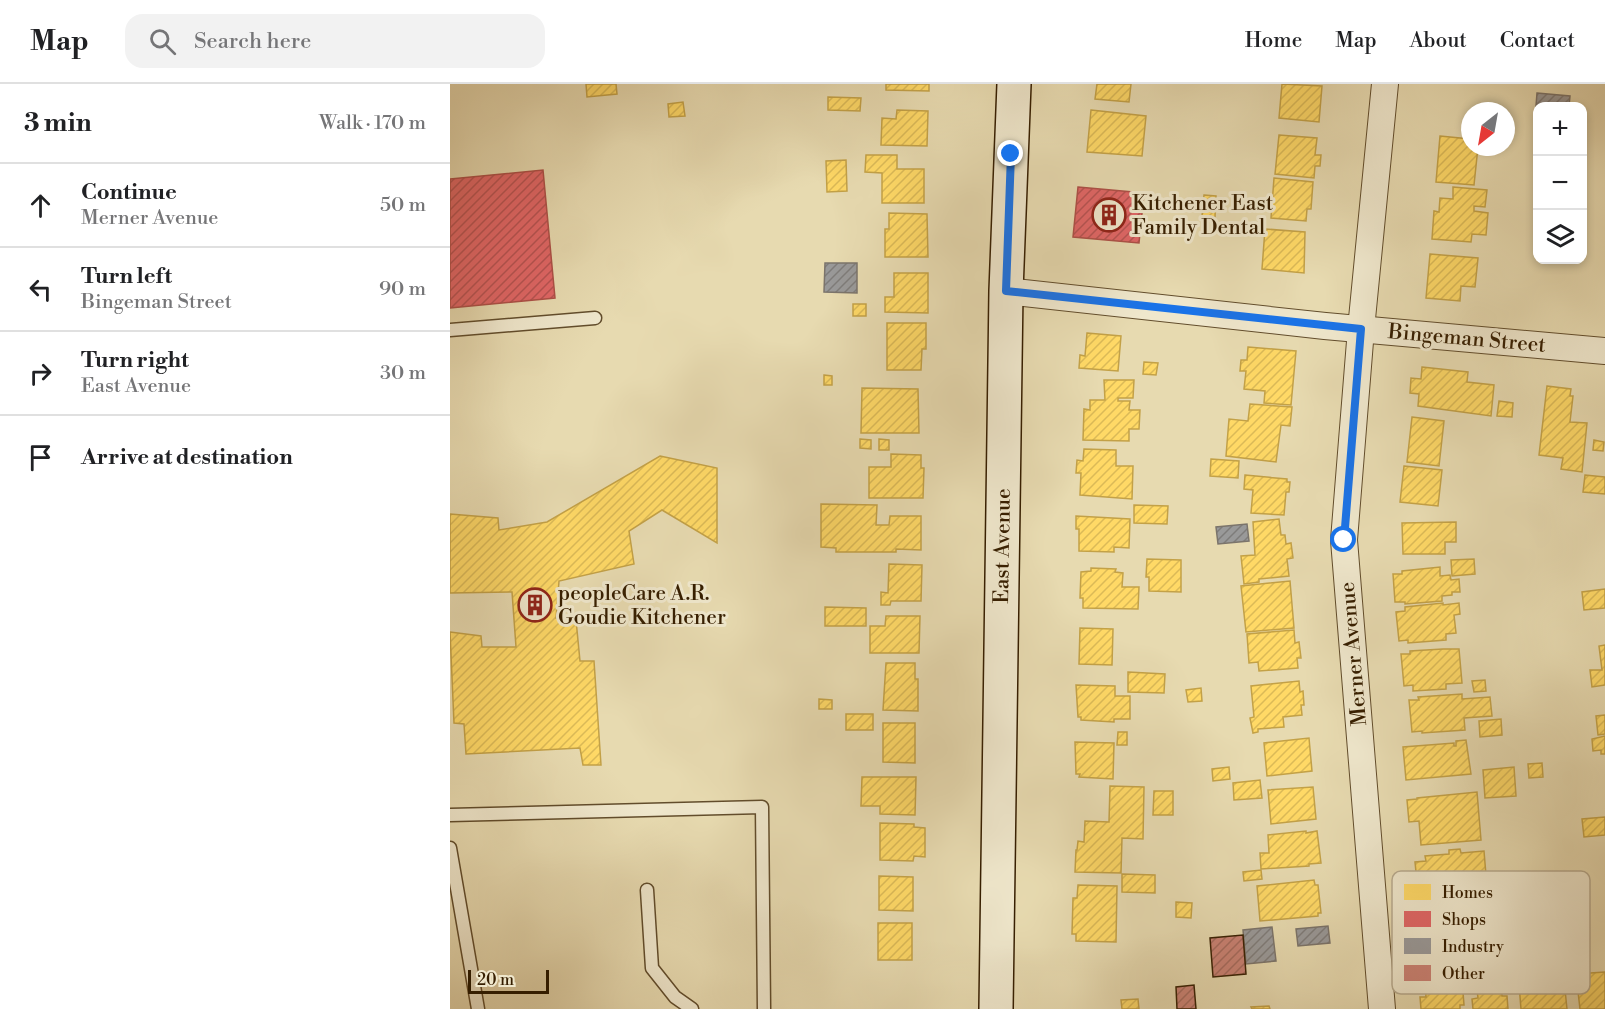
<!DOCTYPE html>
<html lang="en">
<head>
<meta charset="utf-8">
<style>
	body { margin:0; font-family:"Libre Bodoni",serif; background:#f2f2f2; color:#202124 }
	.controls { position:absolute; right:18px; top:18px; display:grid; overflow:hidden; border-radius:12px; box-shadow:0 3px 9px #0003 }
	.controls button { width:54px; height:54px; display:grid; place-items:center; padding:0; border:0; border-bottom:2px solid #e0e0e0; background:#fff; color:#202124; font:30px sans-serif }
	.compass { position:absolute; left:1011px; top:18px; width:54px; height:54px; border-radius:50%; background:#fff; box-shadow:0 3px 9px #0003; rotate:211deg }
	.scale { position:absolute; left:18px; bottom:15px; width:81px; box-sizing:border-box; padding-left:6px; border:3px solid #361e00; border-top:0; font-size:16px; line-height:21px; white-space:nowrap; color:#361e00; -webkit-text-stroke:4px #efe7cc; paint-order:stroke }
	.stop { position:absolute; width:18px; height:18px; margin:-14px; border:4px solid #1a73e8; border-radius:50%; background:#fff }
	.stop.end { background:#1a73e8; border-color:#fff; box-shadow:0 2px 6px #0008 }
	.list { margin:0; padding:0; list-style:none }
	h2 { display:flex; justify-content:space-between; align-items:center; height:78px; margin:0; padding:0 24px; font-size:26px }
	h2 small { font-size:20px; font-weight:400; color:#757577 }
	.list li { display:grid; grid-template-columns:39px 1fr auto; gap:18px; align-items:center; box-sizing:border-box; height:84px; padding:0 24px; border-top:2px solid #e0e0e0 }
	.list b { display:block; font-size:22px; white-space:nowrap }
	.list p { margin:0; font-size:20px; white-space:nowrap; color:#757577 }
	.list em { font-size:20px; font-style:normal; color:#757577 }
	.icon { flex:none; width:33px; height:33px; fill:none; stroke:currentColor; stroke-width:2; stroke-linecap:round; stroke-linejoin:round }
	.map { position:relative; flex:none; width:1155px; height:925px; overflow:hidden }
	header { display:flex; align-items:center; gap:36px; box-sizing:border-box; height:84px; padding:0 30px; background:#fff; border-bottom:2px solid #e0e0e0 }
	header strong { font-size:28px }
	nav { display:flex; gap:33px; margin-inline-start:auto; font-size:21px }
	.search { width:420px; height:54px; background:#f2f2f2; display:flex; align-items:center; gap:15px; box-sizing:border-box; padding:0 21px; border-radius:18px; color:#757577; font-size:22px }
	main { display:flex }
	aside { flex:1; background:#fff }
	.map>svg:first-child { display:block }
	.homes { fill:url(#homes-hatch); stroke:#c3a147; stroke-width:1.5 }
	.shops { fill:url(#shops-hatch); stroke:#ad5047; stroke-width:1.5 }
	.industry { fill:url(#industry-hatch); stroke:#7b746b; stroke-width:1.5 }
	.building { fill:url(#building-hatch); stroke:#361e00; stroke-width:1.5 }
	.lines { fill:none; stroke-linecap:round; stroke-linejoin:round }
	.lane-casing { stroke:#624d2c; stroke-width:15 }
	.street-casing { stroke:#624d2c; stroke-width:28 }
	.secondary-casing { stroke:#361e00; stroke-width:36 }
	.lane { stroke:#efe7cc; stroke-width:12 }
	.street { stroke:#efe7cc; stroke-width:26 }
	.secondary { stroke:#efe7cc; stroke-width:33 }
	.route { stroke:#1a73e8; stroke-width:8 }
	.labels { text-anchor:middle; stroke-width:6; stroke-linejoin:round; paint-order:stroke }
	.poi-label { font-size:21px; fill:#361e00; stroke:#efe7cc; text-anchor:start }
	.street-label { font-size:21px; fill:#361e00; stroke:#efe7cc }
	.key { fill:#efe7cc; stroke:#b8ab8f; stroke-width:1.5 }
	.key-label { font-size:16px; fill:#361e00 }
</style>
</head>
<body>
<header>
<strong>Map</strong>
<div class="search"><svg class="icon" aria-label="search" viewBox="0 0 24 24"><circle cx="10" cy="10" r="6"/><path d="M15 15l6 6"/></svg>Search here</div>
<nav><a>Home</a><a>Map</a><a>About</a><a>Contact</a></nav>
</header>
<main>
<aside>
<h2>3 min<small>Walk · 170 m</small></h2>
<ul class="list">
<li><svg class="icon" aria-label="ahead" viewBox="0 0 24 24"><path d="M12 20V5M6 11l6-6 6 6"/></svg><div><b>Continue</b><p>Merner Avenue</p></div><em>50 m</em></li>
<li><svg class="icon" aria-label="left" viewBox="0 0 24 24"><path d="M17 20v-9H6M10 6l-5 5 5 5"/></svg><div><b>Turn left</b><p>Bingeman Street</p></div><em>90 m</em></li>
<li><svg class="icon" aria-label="right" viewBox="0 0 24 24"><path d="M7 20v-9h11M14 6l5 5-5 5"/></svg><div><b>Turn right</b><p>East Avenue</p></div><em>30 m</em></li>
<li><svg class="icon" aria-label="arrive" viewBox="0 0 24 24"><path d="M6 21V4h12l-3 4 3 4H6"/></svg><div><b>Arrive at destination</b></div></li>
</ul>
</aside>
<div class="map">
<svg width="1155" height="925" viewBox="0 0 1155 925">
	<defs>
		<pattern id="homes-hatch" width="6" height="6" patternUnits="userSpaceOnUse" patternTransform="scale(1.5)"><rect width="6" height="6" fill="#ffd966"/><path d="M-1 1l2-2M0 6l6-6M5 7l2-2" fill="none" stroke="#dbba57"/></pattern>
		<pattern id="shops-hatch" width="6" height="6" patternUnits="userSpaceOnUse" patternTransform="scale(1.5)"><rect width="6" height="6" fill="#e06666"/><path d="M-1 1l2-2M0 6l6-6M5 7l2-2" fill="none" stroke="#b65352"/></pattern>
		<pattern id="industry-hatch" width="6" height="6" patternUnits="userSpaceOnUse" patternTransform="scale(1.5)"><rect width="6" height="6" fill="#999"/><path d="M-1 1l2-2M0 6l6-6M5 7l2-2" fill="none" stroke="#7e7c7a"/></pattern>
		<pattern id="building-hatch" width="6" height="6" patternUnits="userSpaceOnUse" patternTransform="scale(1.5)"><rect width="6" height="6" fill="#cb8275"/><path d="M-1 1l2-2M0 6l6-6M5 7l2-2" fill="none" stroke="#a66a5e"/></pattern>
	</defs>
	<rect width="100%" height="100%" fill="#e7dab0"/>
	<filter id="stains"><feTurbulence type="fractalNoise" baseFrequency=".00333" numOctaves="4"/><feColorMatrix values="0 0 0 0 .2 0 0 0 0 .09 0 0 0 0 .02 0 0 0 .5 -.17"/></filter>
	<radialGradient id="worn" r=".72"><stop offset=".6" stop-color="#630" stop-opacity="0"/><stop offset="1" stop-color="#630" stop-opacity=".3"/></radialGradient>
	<g class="homes">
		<polygon points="136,0 166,0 167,10 137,13"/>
		<polygon points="436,0 479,0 479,7 436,6"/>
		<polygon points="647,0 681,0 679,18 645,15"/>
		<polygon points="832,0 872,2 869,38 829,34"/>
		<polygon points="378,13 411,14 410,27 378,26"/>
		<polygon points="233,18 235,32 219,33 218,20"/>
		<polygon points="447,26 478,27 477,62 431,61 432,34 446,35"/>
		<polygon points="641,26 696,32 692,72 637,68"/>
		<polygon points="829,51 867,54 865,71 871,71 870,82 865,82 864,94 825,90"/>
		<polygon points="990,52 1020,55 1020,63 1028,63 1024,101 986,98"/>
		<polygon points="416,71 447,71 447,85 474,85 474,119 432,119 432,89 415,88"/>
		<polygon points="396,76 397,107 377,108 376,77"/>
		<polygon points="824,94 863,98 861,125 857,125 856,137 821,134"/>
		<polygon points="1003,103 1037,106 1035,123 1024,122 1024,127 1038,129 1036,151 1022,150 1021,158 982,155 984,127 989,128 990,114 1003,115"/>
		<polygon points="754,111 766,112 765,133 752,132"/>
		<polygon points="439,129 477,130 478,173 435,173 435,145 439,145"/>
		<polygon points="815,145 855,148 854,189 812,185"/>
		<polygon points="980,170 1028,174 1025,203 1011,202 1010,217 976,214"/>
		<polygon points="444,189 478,189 478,229 435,228 435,213 444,213"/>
		<rect x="403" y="220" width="13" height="12"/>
		<polygon points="437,239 476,239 476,265 472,265 471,286 437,286"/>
		<polygon points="637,249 671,252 668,287 629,284 630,271 635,272"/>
		<polygon points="798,263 846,267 841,321 814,319 815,307 794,305 796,287 790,287 791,276 797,276"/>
		<polygon points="694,278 708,279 706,291 693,290"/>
		<polygon points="972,283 1018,288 1017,298 1044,301 1041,332 968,322 969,310 960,309 961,294 971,295"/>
		<polygon points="374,291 382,292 382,301 374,301"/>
		<polygon points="654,296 684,296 683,314 668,314 668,317 680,317 679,326 690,326 689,345 679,345 679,357 633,356 634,325 640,326 640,316 655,316"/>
		<polygon points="1097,302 1121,305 1120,312 1123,312 1120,338 1137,339 1132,388 1111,385 1113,374 1089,371"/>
		<polygon points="412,304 468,305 469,349 411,349"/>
		<polygon points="1049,317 1063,319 1062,333 1047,332"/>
		<polygon points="800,320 842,323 840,342 831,341 826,378 776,372 779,335 798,337"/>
		<polygon points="962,333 994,337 989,382 957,378"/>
		<polygon points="410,355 421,356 421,365 410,364"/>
		<polygon points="429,355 439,356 439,366 429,366"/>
		<polygon points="1144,356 1154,358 1153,367 1143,366"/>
		<polygon points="634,365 666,366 666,382 683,382 682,415 630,411 631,389 626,389 627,376 633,377"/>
		<polygon points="441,370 471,371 471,384 474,384 473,414 419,414 419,383 441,383"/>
		<polygon points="210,372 267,384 267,459 212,426 179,447 184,480 109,497 106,534 126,536 130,577 144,577 151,681 133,681 130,664 16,670 14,640 4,639 0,548 31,552 32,563 66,563 62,508 0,509 0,430 48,434 49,446 97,438"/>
		<polygon points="761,375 789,377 788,394 760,392"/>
		<polygon points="954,382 992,386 988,422 950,418"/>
		<polygon points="795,391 837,395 837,398 840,398 839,408 836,408 834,431 801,429 803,406 794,405"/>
		<polygon points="1135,391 1155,393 1155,410 1133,408"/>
		<polygon points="371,420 427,421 426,441 439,441 440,432 471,432 471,466 446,465 446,468 386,468 386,464 371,463"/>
		<polygon points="684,421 718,422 717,440 684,439"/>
		<polygon points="626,432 680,435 679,464 664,463 664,468 629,467 629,445 626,445"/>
		<polygon points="829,435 831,451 835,451 836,460 841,459 843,474 837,475 839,492 809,495 809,498 794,500 791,472 805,471 803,438"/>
		<polygon points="1006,438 1006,458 995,458 995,470 953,470 952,439"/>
		<polygon points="697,475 731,476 731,508 699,507 699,493 696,493"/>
		<polygon points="1024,475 1025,490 1002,492 1001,476"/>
		<polygon points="439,480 472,481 471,517 441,517 440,521 431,521 431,508 438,509"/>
		<polygon points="990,483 990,492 1000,491 1001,496 1009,495 1010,508 1002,508 1002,511 992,512 992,517 955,520 955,518 945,518 943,490 952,490 952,487"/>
		<polygon points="641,484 666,485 665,488 673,489 672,503 689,503 688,525 633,524 633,514 630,514 631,488 641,487"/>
		<polygon points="840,497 844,544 796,548 791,502"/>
		<polygon points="1155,505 1155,524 1134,526 1132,508"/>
		<polygon points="993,519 993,521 1009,519 1010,530 1004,531 1006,549 996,550 996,556 958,559 958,556 949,557 946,528 955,527 955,523"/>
		<polygon points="375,523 416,524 416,542 375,542"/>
		<polygon points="436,532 470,532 469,569 420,569 420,542 435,542"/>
		<polygon points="630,544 663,545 662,581 629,580"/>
		<polygon points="844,546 845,559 849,558 851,574 847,574 848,584 809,587 808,578 799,579 797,550"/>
		<polygon points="1155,561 1155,601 1142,603 1140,586 1152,586 1149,562"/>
		<polygon points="993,565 1009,565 1012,599 996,600 996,605 963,607 963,601 954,602 951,570 960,570 960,567"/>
		<polygon points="436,579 465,579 465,595 468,595 468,627 433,626"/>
		<polygon points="678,588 715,590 714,609 678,608"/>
		<polygon points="1035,596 1036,607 1024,608 1022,597"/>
		<polygon points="849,597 850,608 853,607 854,621 851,621 852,631 833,633 834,643 808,645 808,648 803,649 800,634 804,633 801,602"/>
		<polygon points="626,601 665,602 665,612 680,612 680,635 664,635 664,638 631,636 631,633 628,633"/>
		<polygon points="751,604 752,617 738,618 736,606"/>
		<polygon points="1012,610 1012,615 1040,613 1042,632 1014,634 1015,646 972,649 972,647 962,648 959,616 969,616 968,613"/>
		<polygon points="369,615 382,616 382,625 369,625"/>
		<rect x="396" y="630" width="27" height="16"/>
		<polygon points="1155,631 1155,650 1148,651 1146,632"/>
		<polygon points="1051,635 1052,651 1030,653 1029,637"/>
		<polygon points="433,639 465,639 465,679 433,678"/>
		<polygon points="668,648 677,648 677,661 667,661"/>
		<polygon points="1155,652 1155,670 1151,670 1151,666 1143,667 1142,655"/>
		<polygon points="859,654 862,687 817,692 814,659"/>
		<polygon points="1016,656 1021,690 956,696 953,663 1004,659 1004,662 1006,662 1006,657"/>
		<polygon points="625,658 664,659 663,695 629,693 630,690 626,690"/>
		<polygon points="1092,679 1093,693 1079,694 1078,680"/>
		<polygon points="779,683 780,695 763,697 762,685"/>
		<polygon points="1064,683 1066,712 1035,714 1033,686"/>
		<polygon points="412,693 466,693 465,731 430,730 430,722 411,722"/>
		<polygon points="810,696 812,714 784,716 783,699"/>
		<polygon points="660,702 694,703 693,755 672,754 671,789 625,788 626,766 627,766 628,757 634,758 635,737 659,738"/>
		<polygon points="863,703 866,735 821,740 818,706"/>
		<polygon points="704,707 723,707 723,731 703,731"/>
		<polygon points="1027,708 1031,756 971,761 969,737 959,738 957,716 967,715 967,714"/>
		<polygon points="1155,733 1155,751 1134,753 1132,735"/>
		<polygon points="430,739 464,740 464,743 475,744 475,773 464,772 463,777 430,776"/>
		<polygon points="856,747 856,749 867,747 871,779 859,780 859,782 811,785 810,769 819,769 818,751"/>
		<polygon points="1010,765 1011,769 1034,767 1037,803 1027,804 1027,806 979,810 978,806 968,808 965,778 976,777 975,772 999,770 999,766"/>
		<polygon points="811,786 812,795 794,797 793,788"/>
		<polygon points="672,790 705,791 705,809 672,808"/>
		<polygon points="429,792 463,793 463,827 429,826"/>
		<polygon points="864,796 865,801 868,801 871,829 868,829 868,832 810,837 807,802"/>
		<polygon points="628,801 667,802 666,858 626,857 626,850 622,850 623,814 627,814"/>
		<polygon points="726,818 742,819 741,834 726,833"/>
		<rect x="428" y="839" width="34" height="37"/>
		<polygon points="1155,888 1155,925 1130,925 1126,890"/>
		<polygon points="1012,896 1014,921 1010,921 1010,925 971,925 970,913 976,913 975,900"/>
		<polygon points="1114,896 1117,925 1071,925 1069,900"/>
		<polygon points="1051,897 1052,912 1057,912 1058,925 1023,925 1022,915 1028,914 1026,899"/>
		<polygon points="688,915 689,925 672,925 671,916"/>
		<polygon points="819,922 820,925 802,925 801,923"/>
	</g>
	<g class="shops">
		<polygon points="93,86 105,214 0,224 0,95"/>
		<polygon points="628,103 694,109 689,159 623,153"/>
	</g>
	<g class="industry">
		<polygon points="1087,9 1120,12 1119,22 1088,22 1088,49 1084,48"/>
		<polygon points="375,179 407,179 407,209 374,208"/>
		<polygon points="797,440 799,457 768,460 766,443"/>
		<polygon points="878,842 880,859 848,862 846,845"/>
		<polygon points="822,843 826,877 796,880 793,846"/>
	</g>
	<g class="building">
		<polygon points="793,851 796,890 763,893 760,854"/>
		<polygon points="744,901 746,925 727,925 726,903"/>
	</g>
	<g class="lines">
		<defs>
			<g id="lane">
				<polyline points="0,246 145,234"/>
				<polyline points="0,731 312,723 314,925"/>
				<polyline points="0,764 28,925"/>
				<polyline points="197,806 202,884 225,913 242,925"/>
			</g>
			<g id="street">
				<polyline points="556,207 875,242 1155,267"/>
				<polyline points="932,925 894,456 911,245 935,0"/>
			</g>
			<polyline id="secondary" points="546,925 556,207 564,0"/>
		</defs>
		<use href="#lane" class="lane-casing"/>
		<use href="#street" class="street-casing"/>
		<use href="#secondary" class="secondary-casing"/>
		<use href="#lane" class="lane"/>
		<use href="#street" class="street"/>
		<use href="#secondary" class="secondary"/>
	</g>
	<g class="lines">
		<polyline class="route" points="561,70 556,207 911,245 894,456"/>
	</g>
	<defs>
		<symbol id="building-ring" viewBox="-11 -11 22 22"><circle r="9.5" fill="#efe7cc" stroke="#8f2418" stroke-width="1.5"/><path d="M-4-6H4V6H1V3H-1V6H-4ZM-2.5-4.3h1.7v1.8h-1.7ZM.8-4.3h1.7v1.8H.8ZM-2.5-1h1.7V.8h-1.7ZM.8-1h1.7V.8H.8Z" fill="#8f2418"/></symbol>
	</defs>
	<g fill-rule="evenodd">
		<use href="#building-ring" x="640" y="112" width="38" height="38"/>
		<use href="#building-ring" x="66" y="502" width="38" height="38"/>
	</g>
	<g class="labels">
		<g class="poi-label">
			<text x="682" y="126">Kitchener East<tspan x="682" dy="24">Family Dental</tspan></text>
			<text x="108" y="516">peopleCare A.R.<tspan x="108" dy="24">Goudie Kitchener</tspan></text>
		</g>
		<g class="street-label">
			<text transform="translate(1017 254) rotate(5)" y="7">Bingeman Street</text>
			<text transform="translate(552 462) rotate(-89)" y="7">East Avenue</text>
			<text transform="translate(903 570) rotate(-95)" y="7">Merner Avenue</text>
		</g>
	</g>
	<rect x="942" y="787" width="198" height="123" rx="9" class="key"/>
	<rect x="954" y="800" width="27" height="16" fill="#ffd966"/>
	<rect x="954" y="827" width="27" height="16" fill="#e06666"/>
	<rect x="954" y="854" width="27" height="16" fill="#999"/>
	<rect x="954" y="881" width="27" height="16" fill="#cb8275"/>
	<g class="key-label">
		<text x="992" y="814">Homes</text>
		<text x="992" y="841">Shops</text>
		<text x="992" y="868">Industry</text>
		<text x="992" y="895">Other</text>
	</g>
	<rect width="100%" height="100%" filter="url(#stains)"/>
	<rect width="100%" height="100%" fill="url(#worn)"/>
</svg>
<div class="controls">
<button>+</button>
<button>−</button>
<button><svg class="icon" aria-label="layers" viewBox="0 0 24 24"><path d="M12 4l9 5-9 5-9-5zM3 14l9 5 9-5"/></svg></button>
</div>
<svg class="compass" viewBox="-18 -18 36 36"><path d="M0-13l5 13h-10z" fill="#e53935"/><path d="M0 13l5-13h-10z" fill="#757577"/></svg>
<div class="scale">20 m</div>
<div class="stop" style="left:894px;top:456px"></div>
<div class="stop end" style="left:561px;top:70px"></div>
</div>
</main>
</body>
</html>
